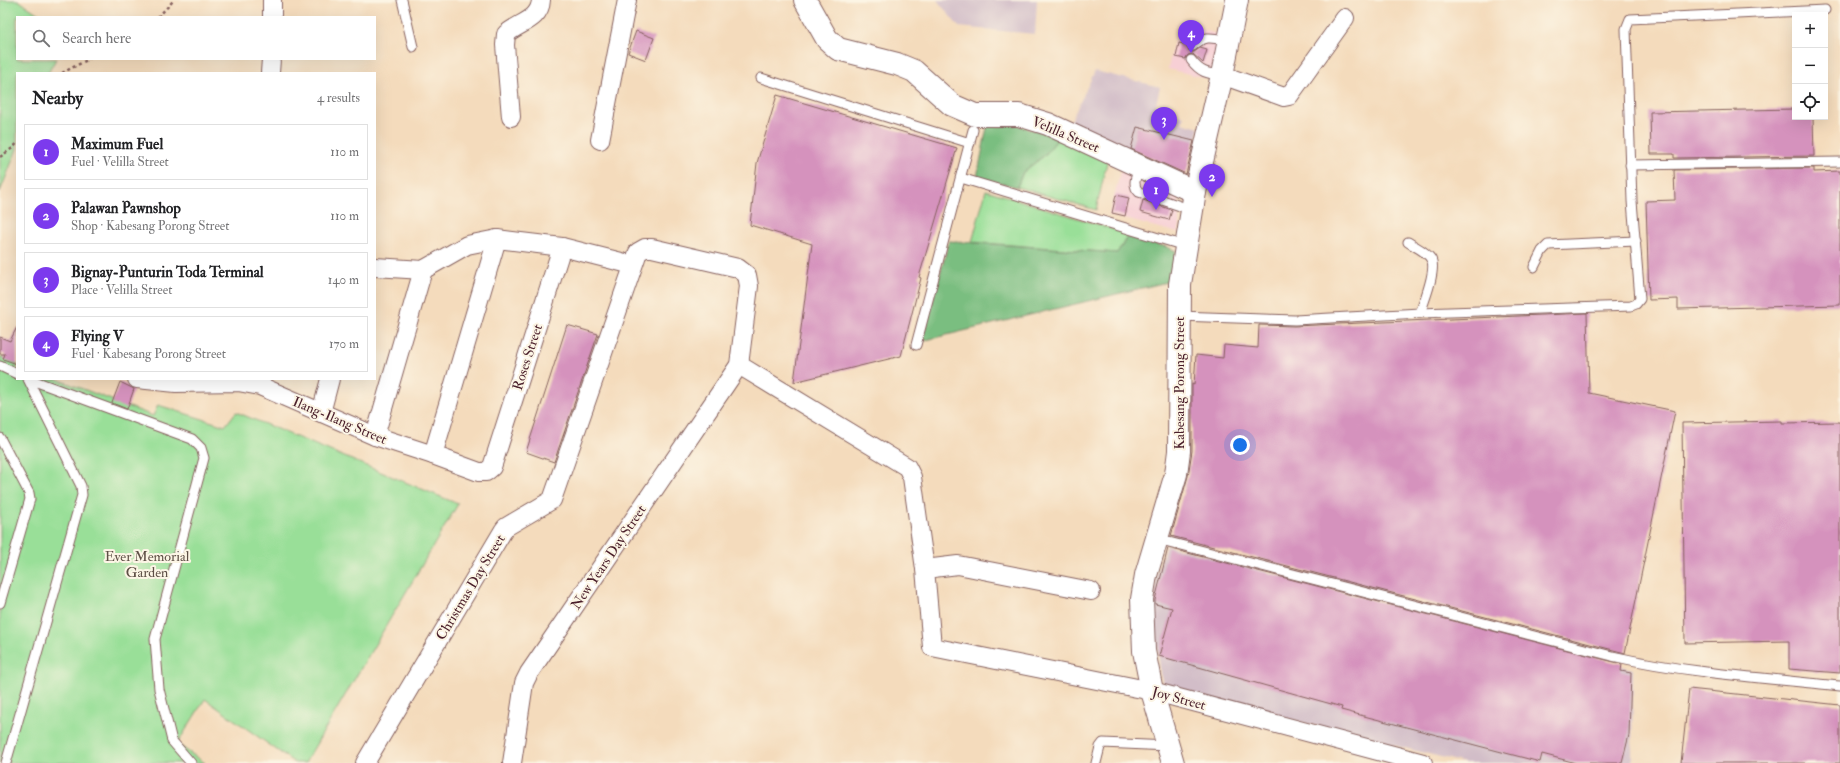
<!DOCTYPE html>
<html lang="en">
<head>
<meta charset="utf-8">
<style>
	body { margin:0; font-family:"IM FELL Double Pica",serif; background:#f6f6f6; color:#202124 }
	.controls { position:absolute; right:12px; top:12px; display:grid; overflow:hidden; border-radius:0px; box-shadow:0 4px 16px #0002 }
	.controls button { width:36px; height:36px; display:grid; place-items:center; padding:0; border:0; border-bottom:1px solid #e0e0e0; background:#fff; color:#202124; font:20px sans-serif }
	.you { position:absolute; left:1240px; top:445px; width:14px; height:14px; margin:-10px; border:3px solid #fff; border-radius:50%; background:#1a73e8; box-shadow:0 0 0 6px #1a73e833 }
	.badge { display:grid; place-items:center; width:26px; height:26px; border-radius:50%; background:#7c3aed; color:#fff; font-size:13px; font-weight:700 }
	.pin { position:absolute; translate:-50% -33px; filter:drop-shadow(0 1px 2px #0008) }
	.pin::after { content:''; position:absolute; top:21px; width:14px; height:12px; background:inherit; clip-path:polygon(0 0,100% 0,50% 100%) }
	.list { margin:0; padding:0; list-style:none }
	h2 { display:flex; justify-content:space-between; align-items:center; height:52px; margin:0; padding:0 16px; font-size:17px }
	h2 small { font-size:13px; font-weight:400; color:#757577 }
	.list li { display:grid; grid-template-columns:26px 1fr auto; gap:12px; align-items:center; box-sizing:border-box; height:56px; margin:0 8px 8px; padding:0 8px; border:1px solid #e0e0e0; border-radius:0px }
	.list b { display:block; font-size:15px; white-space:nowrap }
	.list p { margin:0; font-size:13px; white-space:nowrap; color:#757577 }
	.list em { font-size:13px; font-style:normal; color:#757577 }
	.icon { flex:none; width:22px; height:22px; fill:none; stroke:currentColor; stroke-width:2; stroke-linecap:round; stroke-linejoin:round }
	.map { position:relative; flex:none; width:1840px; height:763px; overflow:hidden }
	.search { position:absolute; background:#fff; box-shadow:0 4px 16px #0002; left:16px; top:16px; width:360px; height:44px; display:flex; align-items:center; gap:10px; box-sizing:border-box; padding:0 14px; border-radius:0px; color:#757577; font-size:15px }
	.panel { position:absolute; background:#fff; box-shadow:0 4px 16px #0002; left:16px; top:72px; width:360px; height:308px; border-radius:0px }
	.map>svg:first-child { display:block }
	.built { fill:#f7cfd5 }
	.industrial { fill:#d2bdc8 }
	.green { fill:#99df98; stroke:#727f62 }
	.forest { fill:#7abe80; stroke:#626e56 }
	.building { fill:#d592bd }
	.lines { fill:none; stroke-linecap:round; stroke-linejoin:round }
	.lane-casing { stroke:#86615e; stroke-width:11 }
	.street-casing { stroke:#86615e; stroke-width:20 }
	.secondary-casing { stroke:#86615e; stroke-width:24 }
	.path { stroke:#86615e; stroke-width:2.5; stroke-dasharray:3 3; stroke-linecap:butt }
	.lane { stroke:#fff; stroke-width:9 }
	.street { stroke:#fff; stroke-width:18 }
	.secondary { stroke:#fff; stroke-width:22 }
	.labels { text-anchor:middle; stroke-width:4; stroke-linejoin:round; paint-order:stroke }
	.street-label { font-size:14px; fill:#4a1f2b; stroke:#fcf5e5 }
	.park-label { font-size:14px; fill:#5e4f46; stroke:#fcf5e5 }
</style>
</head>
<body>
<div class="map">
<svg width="1840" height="763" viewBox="0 0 1840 763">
	<rect width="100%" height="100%" fill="#fcf5e5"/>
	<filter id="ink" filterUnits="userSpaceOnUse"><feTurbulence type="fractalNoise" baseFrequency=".025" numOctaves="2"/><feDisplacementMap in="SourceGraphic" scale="8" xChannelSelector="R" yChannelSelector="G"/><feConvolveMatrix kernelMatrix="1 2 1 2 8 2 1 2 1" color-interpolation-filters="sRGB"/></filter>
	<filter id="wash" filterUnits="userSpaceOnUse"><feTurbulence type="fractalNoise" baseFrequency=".012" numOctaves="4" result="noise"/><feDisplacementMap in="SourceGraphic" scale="16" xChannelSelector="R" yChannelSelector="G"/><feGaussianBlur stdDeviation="0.9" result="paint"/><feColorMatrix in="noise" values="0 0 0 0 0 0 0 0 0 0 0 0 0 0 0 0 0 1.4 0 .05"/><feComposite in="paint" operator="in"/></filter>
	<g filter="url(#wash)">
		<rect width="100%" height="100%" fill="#f4dbbc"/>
		<g class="built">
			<polygon points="1178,23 1220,35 1211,79 1168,69"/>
			<polygon points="1121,170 1170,192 1179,199 1179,233 1109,215"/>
		</g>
		<g class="industrial">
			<polygon points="937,0 1037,0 1035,34 959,27"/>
			<polygon points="1095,71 1160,87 1155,108 1184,116 1182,123 1199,128 1195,142 1137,127 1130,154 1068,127"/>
			<polygon points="1166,545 1633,669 1632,763 1465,763 1163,688 1153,618 1156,576"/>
		</g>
		<g class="green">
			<polygon points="0,0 18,0 43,17 17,17 17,59 56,59 48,73 17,73 17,149 0,192"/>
			<polygon points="1059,137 1108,158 1096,210 1017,187 1023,172 1045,155"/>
			<polygon points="986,190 1129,234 1117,253 972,242"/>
			<polygon points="0,356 17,364 17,379 57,379 153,416 158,405 225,426 236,412 458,504 305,763 295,763 205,699 177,744 205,763 0,763"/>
		</g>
		<g class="forest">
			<polygon points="1017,125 1059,137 1045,155 1023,172 1017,187 977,177 987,127"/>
			<polygon points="1128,237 1167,247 1176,251 1171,281 922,341 949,241 1117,253"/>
		</g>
		<g id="blocks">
			<g class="building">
				<polygon points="636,31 654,38 646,60 628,53"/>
				<polygon points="1179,43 1187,45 1188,49 1191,52 1194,52 1200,48 1207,50 1203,63 1193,54 1188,55 1185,59 1176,57"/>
				<polygon points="777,95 957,148 919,277 921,278 901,356 794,382 812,244 750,225 757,163"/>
				<polygon points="1795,109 1795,117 1813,117 1814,156 1674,158 1674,154 1651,154 1650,112"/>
				<polygon points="1137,127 1194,141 1186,174 1131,149"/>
				<polygon points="1814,168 1814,172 1840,171 1840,305 1678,309 1678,299 1649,300 1646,201 1675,200 1674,170"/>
				<polygon points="1116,195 1129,198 1125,216 1112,213"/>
				<polygon points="1143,200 1172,210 1169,220 1140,212"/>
				<polygon points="1587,313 1589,393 1675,411 1625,653 1171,536 1188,476 1192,451 1192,384 1194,385 1196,355 1223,358 1224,345 1258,348 1259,325 1294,326"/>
				<polygon points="567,325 598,334 554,462 526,452"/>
				<polygon points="17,327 17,364 3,359 5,354 0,354 0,337 10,341"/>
				<polygon points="120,382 134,389 127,409 112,403"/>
				<polygon points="1782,421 1782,423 1840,422 1840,673 1789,669 1789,641 1685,643 1682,423"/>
				<polygon points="1168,548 1622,664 1621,671 1631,673 1629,735 1622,763 1576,763 1542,754 1540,762 1341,710 1342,707 1159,656 1172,608 1155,604 1155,600"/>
				<polygon points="1689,689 1840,705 1840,763 1681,763"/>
			</g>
		</g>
	</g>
	<g filter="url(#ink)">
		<use href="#blocks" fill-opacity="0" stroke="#86615e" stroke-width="1"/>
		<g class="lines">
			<defs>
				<g id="lane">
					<polyline points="402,0 413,47"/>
					<path d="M 1193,46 C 1206,34 1213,38 1229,41"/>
					<path d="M 1191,60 C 1200,72 1207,74 1222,75"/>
					<polyline points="761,78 970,143"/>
					<polyline points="1630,165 1840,162"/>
					<path d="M 1139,166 C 1137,175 1131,185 1139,192 L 1192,210"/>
					<polyline points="961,178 1185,246"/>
					<path d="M 1408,242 C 1415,247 1426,251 1431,259 C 1437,269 1424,302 1420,313"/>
					<polyline points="1534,267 1542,251 1548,245 1636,241"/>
					<polyline points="1179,316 1295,320 1420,313 1631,306 1636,304 1640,299 1632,201 1626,29 1630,19 1825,10"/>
					<polyline points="916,345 973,130"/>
					<polyline points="0,366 17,374"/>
					<polyline points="29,379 192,439 201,448 204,458 155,639 159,689 172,741 191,763"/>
					<polyline points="0,438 29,493 30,499 0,603"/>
					<path d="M 1157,539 L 1612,656 C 1687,673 1764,678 1840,686"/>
					<polyline points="6,763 82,495 81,486 28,379"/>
					<polyline points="1096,763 1100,747 1103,743 1168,746"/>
				</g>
				<g id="street">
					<polyline points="272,17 272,0"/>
					<polyline points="270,73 271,59"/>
					<polyline points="1222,75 1284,97 1289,96 1345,18"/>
					<path d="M 511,117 L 505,45 L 506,34 C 520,22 540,20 541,0"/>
					<polyline points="600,140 627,0"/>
					<polyline points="375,267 423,270 467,245 497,239 562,247 633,265"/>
					<polyline points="739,365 907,467 912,477 925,569 932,647 1152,691 1423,763"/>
					<polyline points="137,379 176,383 238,382 260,386 375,436 433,455 479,472 486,472 492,467 562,247"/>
					<polyline points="321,413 330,379"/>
					<polyline points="375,436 423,270"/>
					<polyline points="433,455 497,239"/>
					<polyline points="925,569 958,565 1091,591"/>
					<polyline points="365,763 503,531 506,527 552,500 638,252 645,248 652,248 738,268 747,275 749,286 739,365 529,673 524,683 512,763"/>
				</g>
				<g id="secondary">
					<polyline points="805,0 827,39 838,49 897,64 914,71 952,105 975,115 1019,115 1048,124 1195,192"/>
					<polyline points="1173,763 1152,691 1144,651 1142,599 1146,575 1176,474 1179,451 1180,284 1195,192 1222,75 1237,0"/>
				</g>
			</defs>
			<use href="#lane" class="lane-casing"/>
			<use href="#street" class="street-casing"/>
			<use href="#secondary" class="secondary-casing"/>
			<g class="path">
				<polyline points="158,17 174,0"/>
				<polyline points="62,73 89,59"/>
				<polyline points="0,157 14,147 17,143"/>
			</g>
			<use href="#lane" class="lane"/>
			<use href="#street" class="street"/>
			<use href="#secondary" class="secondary"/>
		</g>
	</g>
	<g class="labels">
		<g class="street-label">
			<text transform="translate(1066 134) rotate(23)" y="5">Velilla Street</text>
			<text transform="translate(527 357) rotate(-72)" y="5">Roses Street</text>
			<text transform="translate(1179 383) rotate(-90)" y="5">Kabesang Porong Street</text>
			<text transform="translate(340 420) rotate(23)" y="5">Ilang-Ilang Street</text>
			<text transform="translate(608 557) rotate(-56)" y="5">New Years Day Street</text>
			<text transform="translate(470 587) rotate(-59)" y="5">Christmas Day Street</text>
			<text transform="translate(1179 698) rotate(15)" y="5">Joy Street</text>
		</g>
		<g class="park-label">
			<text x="147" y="561">Ever Memorial<tspan x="147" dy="16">Garden</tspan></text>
		</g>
	</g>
</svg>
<div class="controls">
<button>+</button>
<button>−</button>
<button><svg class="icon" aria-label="locate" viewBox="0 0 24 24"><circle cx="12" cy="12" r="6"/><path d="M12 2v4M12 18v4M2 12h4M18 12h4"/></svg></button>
</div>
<div class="you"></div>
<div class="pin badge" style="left:1156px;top:210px">1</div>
<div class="pin badge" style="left:1212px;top:197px">2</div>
<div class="pin badge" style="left:1164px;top:140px">3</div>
<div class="pin badge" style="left:1191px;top:53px">4</div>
<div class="search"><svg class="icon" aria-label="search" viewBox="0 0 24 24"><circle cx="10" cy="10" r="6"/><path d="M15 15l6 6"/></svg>Search here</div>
<section class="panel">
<h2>Nearby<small>4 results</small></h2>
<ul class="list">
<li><span class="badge">1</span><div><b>Maximum Fuel</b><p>Fuel · Velilla Street</p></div><em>110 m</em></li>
<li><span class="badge">2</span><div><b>Palawan Pawnshop</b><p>Shop · Kabesang Porong Street</p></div><em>110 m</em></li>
<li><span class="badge">3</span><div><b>Bignay-Punturin Toda Terminal</b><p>Place · Velilla Street</p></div><em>140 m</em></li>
<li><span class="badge">4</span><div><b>Flying V</b><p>Fuel · Kabesang Porong Street</p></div><em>170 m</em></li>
</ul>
</section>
</div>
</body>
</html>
